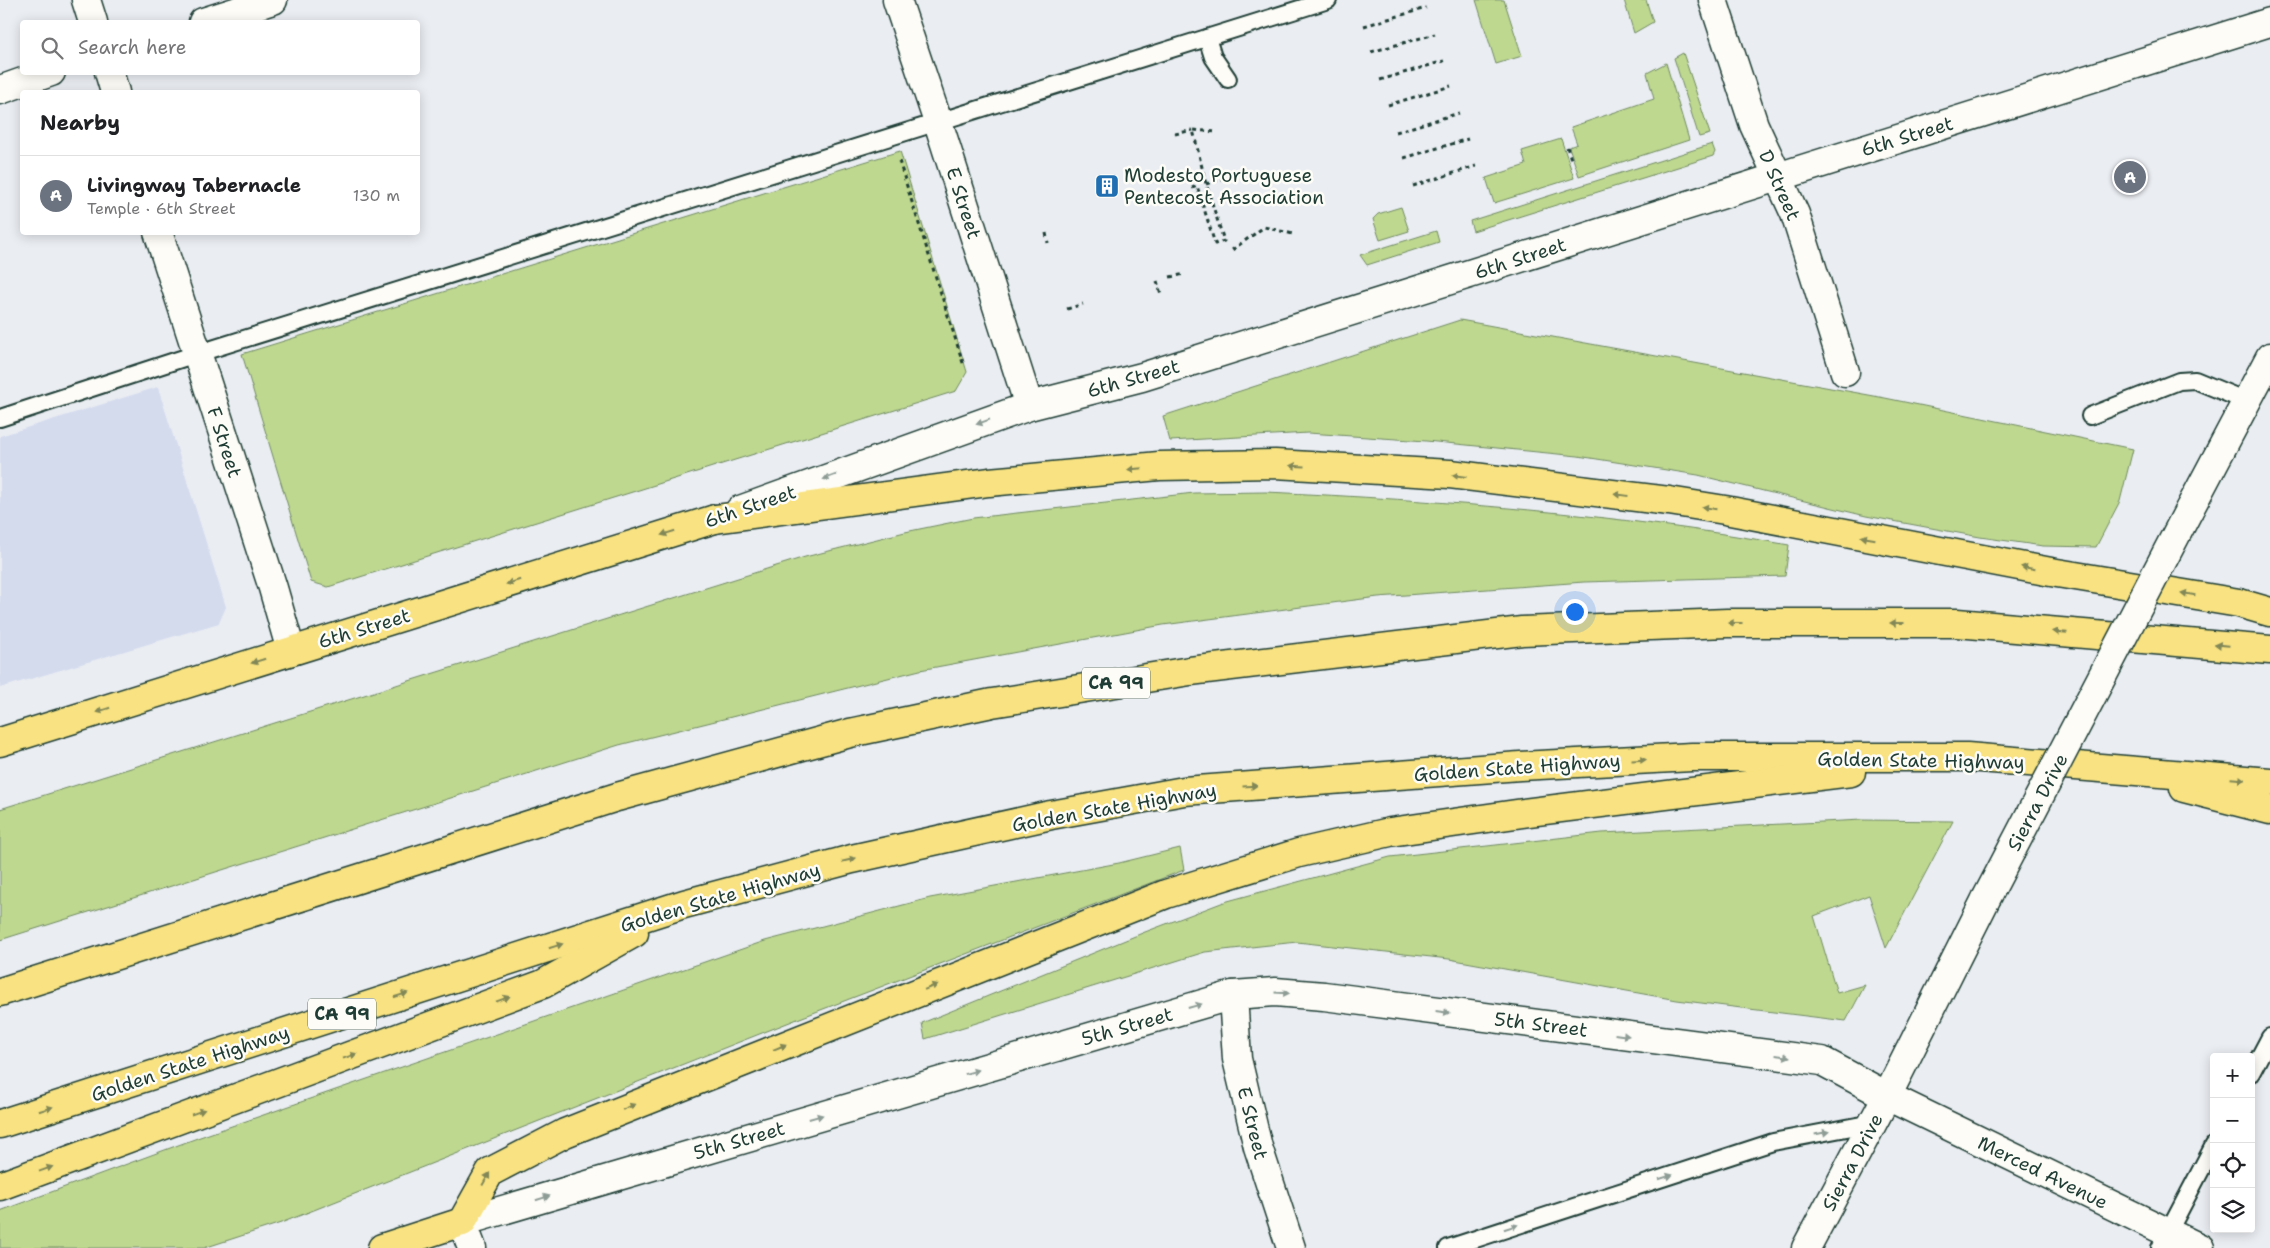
<!DOCTYPE html>
<html lang="en">
<head>
<meta charset="utf-8">
<style>
	body { margin:0; font-family:"Shantell Sans",sans-serif; background:#f2f2f2; color:#202124 }
	.controls { position:absolute; right:15px; bottom:15px; display:grid; overflow:hidden; border-radius:5px; box-shadow:0 2px 12px #0003 }
	.controls button { width:45px; height:45px; display:grid; place-items:center; padding:0; border:0; border-bottom:1px solid #e0e0e0; background:#fff; color:#202124; font:25px sans-serif }
	.you { position:absolute; left:1574px; top:611px; width:18px; height:18px; margin:-12px; border:4px solid #fff; border-radius:50%; background:#1a73e8; box-shadow:0 0 0 8px #1a73e833 }
	.badge { display:grid; place-items:center; width:32px; height:32px; border-radius:50%; background:#1f6fb2; color:#fff; font-size:16px; font-weight:700 }
	.pin { position:absolute; translate:-50% -50%; border:2px solid #fff; box-shadow:0 1px 5px #0006 }
	.list { margin:0; padding:0; list-style:none }
	h2 { display:flex; justify-content:space-between; align-items:center; height:65px; margin:0; padding:0 20px; font-size:21px }
	h2 small { font-size:16px; font-weight:400; color:#757577 }
	.list li { display:grid; grid-template-columns:32px 1fr auto; gap:15px; align-items:center; box-sizing:border-box; height:80px; padding:0 20px; border-top:1px solid #e0e0e0 }
	.list b { display:block; font-size:19px; white-space:nowrap }
	.list p { margin:0; font-size:16px; white-space:nowrap; color:#757577 }
	.list em { font-size:16px; font-style:normal; color:#757577 }
	.icon { flex:none; width:28px; height:28px; fill:none; stroke:currentColor; stroke-width:2; stroke-linecap:round; stroke-linejoin:round }
	.map { position:relative; flex:none; width:2270px; height:1248px; overflow:hidden }
	.search { position:absolute; background:#fff; box-shadow:0 2px 12px #0003; left:20px; top:20px; width:400px; height:55px; display:flex; align-items:center; gap:12px; box-sizing:border-box; padding:0 18px; border-radius:5px; color:#757577; font-size:19px }
	.panel { position:absolute; background:#fff; box-shadow:0 2px 12px #0003; left:20px; top:90px; width:400px; height:145px; border-radius:5px }
	.map>svg:first-child { display:block }
	.built { fill:#d4dbed }
	.green { fill:#bfd88f; stroke:#6f8a62 }
	.lines { fill:none; stroke-linecap:round; stroke-linejoin:round }
	.lane-casing { stroke:#1f3d34; stroke-width:20 }
	.street-casing { stroke:#1f3d34; stroke-width:31 }
	.secondary-casing { stroke:#1f3d34; stroke-width:31 }
	.primary-casing { stroke:#1f3d34; stroke-width:31 }
	.highway-casing { stroke:#1f3d34; stroke-width:31 }
	.path { stroke:#1f3d34; stroke-width:3; stroke-dasharray:4 4; stroke-linecap:butt }
	.lane { stroke:#fdfcf7; stroke-width:16 }
	.street { stroke:#fdfcf7; stroke-width:28 }
	.secondary { stroke:#fdfcf7; stroke-width:28 }
	.primary { stroke:#f8e281; stroke-width:28 }
	.highway { stroke:#f8e281; stroke-width:28 }
	.secondary-bridge-casing { stroke:#1f3d34; stroke-width:31; stroke-linecap:butt }
	.secondary-bridge { stroke:#fdfcf7; stroke-width:28 }
	.oneway { fill:#8e9c96 }
	.oneway2 { fill:#818757 }
	.labels { text-anchor:middle; stroke-width:5; stroke-linejoin:round; paint-order:stroke }
	.shield { fill:#fdfcf7; stroke:#62766e; stroke-width:1 }
	.shield-label { font-size:18px; font-weight:bold; fill:#1f3d34 }
	.street-label { font-size:19px; fill:#1f3d34; stroke:#fdfcf7 }
	.poi-label { font-size:19px; fill:#1f3d34; stroke:#fdfcf7; text-anchor:start }
</style>
</head>
<body>
<div class="map">
<svg width="2270" height="1248" viewBox="0 0 2270 1248">
	<rect width="100%" height="100%" fill="#eaedf2"/>
	<filter id="ink" filterUnits="userSpaceOnUse"><feTurbulence type="fractalNoise" baseFrequency=".02" numOctaves="2"/><feDisplacementMap in="SourceGraphic" scale="10" xChannelSelector="R" yChannelSelector="G"/><feConvolveMatrix kernelMatrix="1 2 1 2 8 2 1 2 1" color-interpolation-filters="sRGB"/></filter>
	<g filter="url(#ink)">
		<polygon class="built" points="158,387 226,607 219,623 0,688 0,436"/>
		<g class="green">
			<polygon points="1476,0 1504,0 1522,56 1496,64"/>
			<polygon points="1624,0 1646,0 1653,22 1634,33"/>
			<polygon points="1683,53 1710,134 1699,137 1674,58"/>
			<polygon points="1666,63 1689,140 1579,176 1569,147 1577,144 1571,127 1654,99 1647,73"/>
			<polygon points="1561,139 1574,178 1494,203 1486,178 1526,165 1522,151"/>
			<polygon points="1712,144 1715,152 1713,156 1473,231 1470,221"/>
			<polygon points="900,151 967,372 956,391 328,587 311,582 242,354"/>
			<polygon points="1401,207 1409,231 1380,240 1373,219 1378,214"/>
			<polygon points="1436,231 1439,242 1367,265 1360,255"/>
			<polygon points="1460,320 1885,398 2133,449 2120,501 2096,547 2043,546 1980,537 1866,516 1698,475 1578,456 1426,441 1308,433 1170,441 1163,416"/>
			<path d="M 1266,492 C 1441,500 1617,514 1789,545 L 1785,576 L 1584,582 L 1378,597 L 1163,625 L 920,670 L 619,745 L 0,940 L 0,809 L 805,557 L 905,532 L 973,518 L 1194,493 Z"/>
			<polygon points="1862,820 1953,821 1886,948 1869,895 1814,916 1837,993 1865,985 1846,1021 1677,1000 1449,959 1297,942 1205,952 925,1039 922,1023 1145,932 1224,902 1390,857 1602,833"/>
			<polygon points="1180,848 1184,870 800,1018 281,1223 204,1248 0,1248 0,1211 200,1137 765,941 930,898 1119,863"/>
		</g>
		<g class="lines">
			<defs>
				<g id="lane">
					<polyline points="1207,38 1213,57 1228,79"/>
					<polyline points="2090,416 2179,381 2195,380 2246,401"/>
					<polyline points="0,418 196,354 1328,0"/>
					<polyline points="2251,1073 2270,1037"/>
					<polyline points="1448,1248 1773,1142 1873,1123"/>
					<polyline points="2160,1248 2214,1145"/>
				</g>
				<g id="street">
					<polyline points="86,0 93,22"/>
					<polyline points="897,0 938,122 1029,406"/>
					<polyline points="1713,0 1754,125 1795,214 1845,372"/>
					<polyline points="109,72 115,92"/>
					<polyline points="158,232 273,588 291,651"/>
					<polyline points="1233,995 1237,1059 1258,1147 1291,1248"/>
					<polyline points="1887,1096 2200,1248"/>
					<polyline points="462,1222 472,1248"/>
				</g>
				<g id="secondary">
					<polyline points="203,22 273,0"/>
					<polyline points="0,90 51,72"/>
					<polyline points="740,510 1029,406 1142,377 2270,22"/>
					<polyline points="2189,510 2270,357"/>
					<polyline points="462,1222 1233,995 1275,992 1324,996 1822,1061 1887,1096"/>
					<polyline points="1806,1248 1887,1096 1986,899"/>
				</g>
				<g id="primary">
					<polyline points="0,742 715,519"/>
					<polyline points="382,1248 462,1222"/>
				</g>
				<g id="highway">
					<polyline points="715,519 989,482 1159,466 1275,464 1450,474 1669,501 1725,510 2051,572 2239,603 2270,612"/>
					<polyline points="2184,788 2270,810"/>
					<polyline points="0,992 617,797 850,733 992,703 1190,671 1522,631 1727,623 1957,623 2270,650"/>
					<polyline points="0,1124 684,904 852,859 1051,815 1184,791 1520,766 1692,757 1967,757 2270,782"/>
					<polyline points="0,1186 543,984 634,933"/>
					<polyline points="462,1222 490,1172 565,1133 1166,894 1299,853 1390,832 1530,812 1851,772"/>
				</g>
			</defs>
			<use href="#lane" class="lane-casing"/>
			<use href="#street" class="street-casing"/>
			<use href="#secondary" class="secondary-casing"/>
			<use href="#primary" class="primary-casing"/>
			<use href="#highway" class="highway-casing"/>
			<g class="path">
				<polyline points="1364,26 1426,8"/>
				<polyline points="1371,52 1435,34"/>
				<polyline points="1380,80 1444,61"/>
				<polyline points="1388,105 1451,86"/>
				<polyline points="1396,132 1459,113"/>
				<polyline points="1175,134 1193,130"/>
				<polyline points="1567,147 1571,159"/>
				<polyline points="1404,158 1468,139"/>
				<polyline points="899,161 964,366"/>
				<polyline points="1206,184 1231,176"/>
				<polyline points="1413,186 1476,166"/>
				<polyline points="1192,188 1197,186 1215,244 1224,241 1206,184 1193,130 1217,132"/>
				<polyline points="1046,233 1048,243"/>
				<polyline points="1232,250 1264,227 1293,234"/>
				<polyline points="1170,277 1185,274"/>
				<polyline points="1157,281 1161,294"/>
				<polyline points="1067,309 1083,304"/>
			</g>
			<use href="#lane" class="lane"/>
			<use href="#street" class="street"/>
			<use href="#secondary" class="secondary"/>
			<use href="#primary" class="primary"/>
			<use href="#highway" class="highway"/>
			<defs>
				<polyline id="secondary-bridge" points="1986,899 2189,510"/>
			</defs>
			<use href="#secondary-bridge" class="secondary-bridge-casing"/>
			<use href="#secondary-bridge" class="secondary-bridge"/>
		</g>
		<defs><path id="oneway-solid" d="M-6-.8H1V-3.2L6.5 0L1 3.2V.8H-6Z" transform="scale(1.25)"/></defs>
		<g class="oneway">
			<use href="#oneway-solid" transform="translate(983 422) rotate(160)"/>
			<use href="#oneway-solid" transform="translate(830 477) rotate(160)"/>
			<use href="#oneway-solid" transform="translate(1282 993) rotate(4)"/>
			<use href="#oneway-solid" transform="translate(1195 1006) rotate(-16)"/>
			<use href="#oneway-solid" transform="translate(1443 1012) rotate(7)"/>
			<use href="#oneway-solid" transform="translate(1622 1035) rotate(7)"/>
			<use href="#oneway-solid" transform="translate(1783 1056) rotate(7)"/>
			<use href="#oneway-solid" transform="translate(972 1072) rotate(-16)"/>
			<use href="#oneway-solid" transform="translate(816 1117) rotate(-16)"/>
			<use href="#oneway-solid" transform="translate(1822 1133) rotate(-11)"/>
			<use href="#oneway-solid" transform="translate(1666 1177) rotate(-18)"/>
			<use href="#oneway-solid" transform="translate(543 1198) rotate(-17)"/>
			<use href="#oneway-solid" transform="translate(1511 1227) rotate(-18)"/>
		</g>
		<g class="oneway2">
			<use href="#oneway-solid" transform="translate(1297 466) rotate(-177)"/>
			<use href="#oneway-solid" transform="translate(1135 469) rotate(175)"/>
			<use href="#oneway-solid" transform="translate(1459 476) rotate(-173)"/>
			<use href="#oneway-solid" transform="translate(1621 495) rotate(-173)"/>
			<use href="#oneway-solid" transform="translate(1709 508) rotate(-171)"/>
			<use href="#oneway-solid" transform="translate(668 533) rotate(163)"/>
			<use href="#oneway-solid" transform="translate(1868 538) rotate(-170)"/>
			<use href="#oneway-solid" transform="translate(2028 568) rotate(-170)"/>
			<use href="#oneway-solid" transform="translate(513 582) rotate(163)"/>
			<use href="#oneway-solid" transform="translate(2188 594) rotate(-171)"/>
			<use href="#oneway-solid" transform="translate(1735 623) rotate(180)"/>
			<use href="#oneway-solid" transform="translate(1897 623) rotate(180)"/>
			<use href="#oneway-solid" transform="translate(2060 632) rotate(-175)"/>
			<use href="#oneway-solid" transform="translate(2222 645) rotate(-175)"/>
			<use href="#oneway-solid" transform="translate(258 661) rotate(163)"/>
			<use href="#oneway-solid" transform="translate(103 710) rotate(162)"/>
			<use href="#oneway-solid" transform="translate(1639 760) rotate(-3)"/>
			<use href="#oneway-solid" transform="translate(2238 779) rotate(5)"/>
			<use href="#oneway-solid" transform="translate(1250 786) rotate(-4)"/>
			<use href="#oneway-solid" transform="translate(849 860) rotate(-14)"/>
			<use href="#oneway-solid" transform="translate(556 946) rotate(-18)"/>
			<use href="#oneway-solid" transform="translate(931 987) rotate(-22)"/>
			<use href="#oneway-solid" transform="translate(401 995) rotate(-18)"/>
			<use href="#oneway-solid" transform="translate(503 999) rotate(-20)"/>
			<use href="#oneway-solid" transform="translate(780 1047) rotate(-22)"/>
			<use href="#oneway-solid" transform="translate(350 1056) rotate(-20)"/>
			<use href="#oneway-solid" transform="translate(629 1107) rotate(-22)"/>
			<use href="#oneway-solid" transform="translate(46 1109) rotate(-18)"/>
			<use href="#oneway-solid" transform="translate(198 1112) rotate(-20)"/>
			<use href="#oneway-solid" transform="translate(46 1169) rotate(-20)"/>
			<use href="#oneway-solid" transform="translate(486 1179) rotate(-60)"/>
		</g>
	</g>
	<defs>
		<symbol id="building-square" viewBox="-11 -11 22 22"><rect x="-9" y="-9" width="18" height="18" rx="4" fill="#1f6fb2" stroke="#fdfcf7"/><path d="M-4-6H4V6H1V3H-1V6H-4ZM-2.5-4.3h1.7v1.8h-1.7ZM.8-4.3h1.7v1.8H.8ZM-2.5-1h1.7V.8h-1.7ZM.8-1h1.7V.8H.8Z" fill="#fff"/></symbol>
	</defs>
	<g fill-rule="evenodd">
		<use href="#building-square" x="1093" y="172" width="28" height="28"/>
	</g>
	<g class="labels">
		<g class="shield">
			<rect x="1082" y="667.5" width="68" height="31" rx="4"/>
			<rect x="308" y="998.5" width="68" height="31" rx="4"/>
		</g>
		<g class="shield-label">
			<text x="1116" y="689">CA 99</text>
			<text x="342" y="1020">CA 99</text>
		</g>
		<g class="street-label">
			<text transform="translate(1907 136) rotate(-17)" y="7">6th Street</text>
			<text transform="translate(1780 185) rotate(66)" y="7">D Street</text>
			<text transform="translate(964 203) rotate(72)" y="7">E Street</text>
			<text transform="translate(1520 258) rotate(-18)" y="7">6th Street</text>
			<text transform="translate(1133 378) rotate(-16)" y="7">6th Street</text>
			<text transform="translate(225 442) rotate(72)" y="7">F Street</text>
			<text transform="translate(750 506) rotate(-19)" y="7">6th Street</text>
			<text transform="translate(364 628) rotate(-17)" y="7">6th Street</text>
			<text transform="translate(1921 760) rotate(1)" y="7">Golden State Highway</text>
			<text transform="translate(1517 767) rotate(-4)" y="7">Golden State Highway</text>
			<text transform="translate(2037 802) rotate(-62)" y="7">Sierra Drive</text>
			<text transform="translate(1114 807) rotate(-10)" y="7">Golden State Highway</text>
			<text transform="translate(720 897) rotate(-16)" y="7">Golden State Highway</text>
			<text transform="translate(1541 1024) rotate(7)" y="7">5th Street</text>
			<text transform="translate(1127 1026) rotate(-16)" y="7">5th Street</text>
			<text transform="translate(190 1063) rotate(-18)" y="7">Golden State Highway</text>
			<text transform="translate(1253 1123) rotate(76)" y="7">E Street</text>
			<text transform="translate(739 1140) rotate(-16)" y="7">5th Street</text>
			<text transform="translate(1852 1162) rotate(-62)" y="7">Sierra Drive</text>
			<text transform="translate(2043 1172) rotate(26)" y="7">Merced Avenue</text>
		</g>
		<g class="poi-label">
			<text x="1124" y="182">Modesto Portuguese<tspan x="1124" dy="22">Pentecost Association</tspan></text>
		</g>
	</g>
</svg>
<div class="controls">
<button>+</button>
<button>−</button>
<button><svg class="icon" aria-label="locate" viewBox="0 0 24 24"><circle cx="12" cy="12" r="6"/><path d="M12 2v4M12 18v4M2 12h4M18 12h4"/></svg></button>
<button><svg class="icon" aria-label="layers" viewBox="0 0 24 24"><path d="M12 4l9 5-9 5-9-5zM3 14l9 5 9-5"/></svg></button>
</div>
<div class="you"></div>
<div class="pin badge" style="left:2130px;top:177px;background:#6b7280">A</div>
<div class="search"><svg class="icon" aria-label="search" viewBox="0 0 24 24"><circle cx="10" cy="10" r="6"/><path d="M15 15l6 6"/></svg>Search here</div>
<section class="panel">
<h2>Nearby<small></small></h2>
<ul class="list">
<li><span class="badge" style="background:#6b7280">A</span><div><b>Livingway Tabernacle</b><p>Temple · 6th Street</p></div><em>130 m</em></li>
</ul>
</section>
</div>
</body>
</html>
